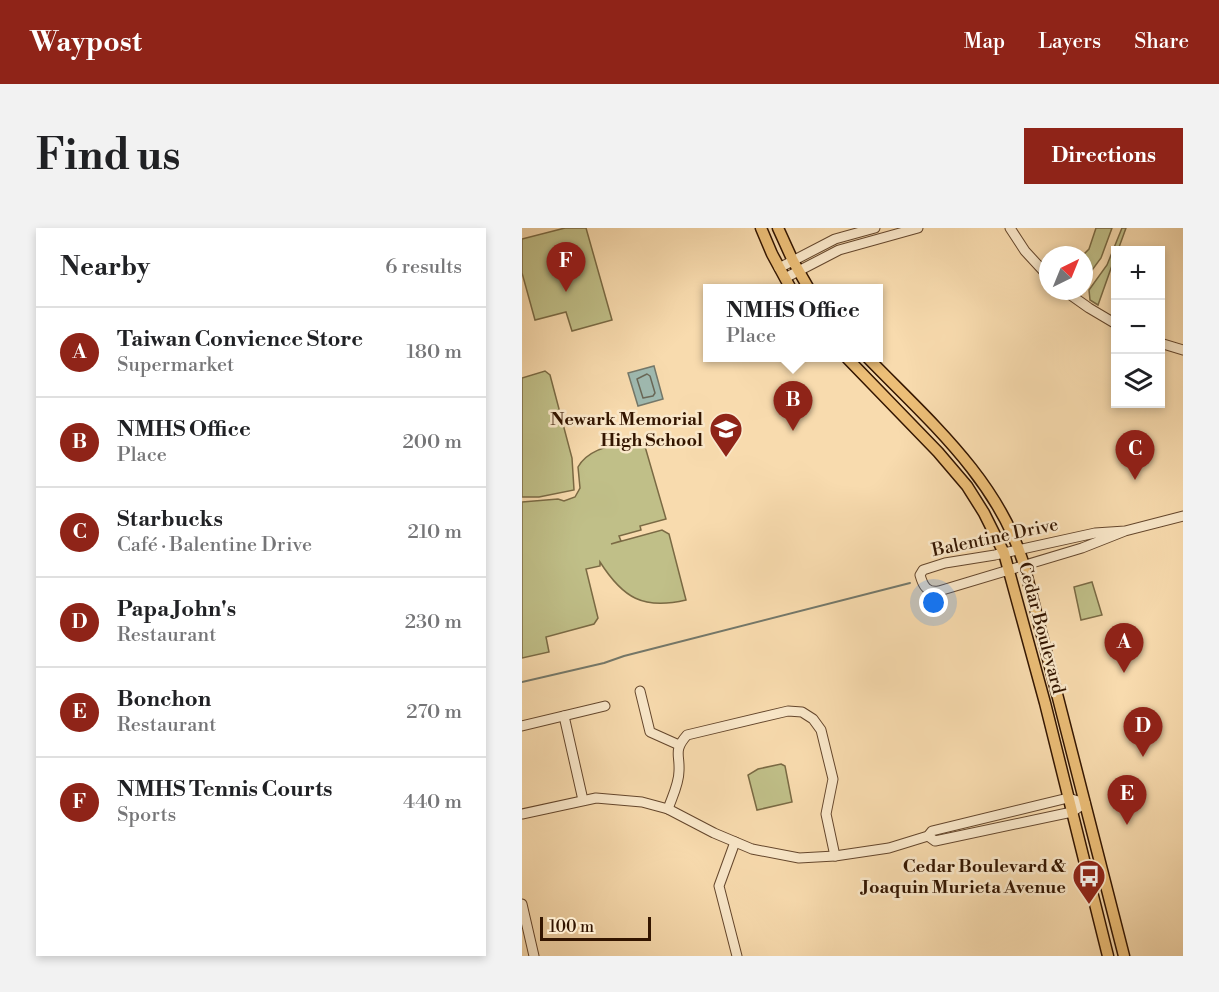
<!DOCTYPE html>
<html lang="en">
<head>
<meta charset="utf-8">
<style>
	body { margin:0; font-family:"Libre Bodoni",serif; background:#f2f2f2; color:#202124 }
	.controls { position:absolute; right:18px; top:18px; display:grid; overflow:hidden; border-radius:0px; box-shadow:0 3px 9px #0003 }
	.controls button { width:54px; height:54px; display:grid; place-items:center; padding:0; border:0; border-bottom:2px solid #e0e0e0; background:#fff; color:#202124; font:30px sans-serif }
	.compass { position:absolute; left:517px; top:18px; width:54px; height:54px; border-radius:50%; background:#fff; box-shadow:0 3px 9px #0003; rotate:43deg }
	.scale { position:absolute; left:18px; bottom:15px; width:111px; box-sizing:border-box; padding-left:6px; border:3px solid #331500; border-top:0; font-size:16px; line-height:21px; white-space:nowrap; color:#331500; -webkit-text-stroke:4px #fae8ca; paint-order:stroke }
	.you { position:absolute; left:412px; top:375px; width:21px; height:21px; margin:-15px; border:4px solid #fff; border-radius:50%; background:#1a73e8; box-shadow:0 0 0 9px #1a73e833 }
	.badge { display:grid; place-items:center; width:39px; height:39px; border-radius:50%; background:#8f2418; color:#fff; font-size:20px; font-weight:700 }
	.pin { position:absolute; translate:-50% -50px; filter:drop-shadow(0 2px 3px #0008) }
	.pin::after { content:''; position:absolute; top:32px; width:21px; height:18px; background:inherit; clip-path:polygon(0 0,100% 0,50% 100%) }
	.popup { position:absolute; left:181px; top:56px; width:180px; height:78px; box-sizing:border-box; display:grid; place-content:center; border-radius:0px; background:#fff; filter:drop-shadow(0 2px 4px #0005); font-size:20px; white-space:nowrap; color:#757577 }
	.popup b { font-size:22px; color:#202124 }
	.popup::after { content:''; position:absolute; left:50%; top:100%; margin-left:-12px; border:12px solid transparent; border-top-color:#fff }
	.list { margin:0; padding:0; list-style:none }
	h2 { display:flex; justify-content:space-between; align-items:center; height:78px; margin:0; padding:0 24px; font-size:26px }
	h2 small { font-size:20px; font-weight:400; color:#757577 }
	.list li { display:grid; grid-template-columns:39px 1fr auto; gap:18px; align-items:center; box-sizing:border-box; height:90px; padding:0 24px; border-top:2px solid #e0e0e0 }
	.list b { display:block; font-size:22px; white-space:nowrap }
	.list p { margin:0; font-size:20px; white-space:nowrap; color:#757577 }
	.list em { font-size:20px; font-style:normal; color:#757577 }
	.icon { flex:none; width:33px; height:33px; fill:none; stroke:currentColor; stroke-width:2; stroke-linecap:round; stroke-linejoin:round }
	.map { position:relative; flex:none; width:661px; height:728px; overflow:hidden; border-radius:0px }
	header { display:flex; align-items:center; gap:36px; box-sizing:border-box; height:84px; padding:0 30px; background:#8f2418; color:#fff }
	header strong { font-size:28px }
	nav { display:flex; gap:33px; margin-inline-start:auto; font-size:21px }
	.intro { display:flex; align-items:center; justify-content:space-between; box-sizing:border-box; height:144px; padding:0 36px }
	h1 { margin:0; font-size:42px }
	.button { padding:15px 27px; border-radius:0px; background:#8f2418; color:#fff; font-size:21px; font-weight:700 }
	main { display:flex; gap:36px; padding:0 36px }
	aside { flex:1; background:#fff; border-radius:0px; box-shadow:0 3px 9px #0003 }
	.map>svg:first-child { display:block }
	.green { fill:#c0bf88; stroke:#7a6a44; stroke-width:1.5 }
	.water { fill:#9fbab1; stroke:#74786a; stroke-width:1.5 }
	.lines { fill:none; stroke-linecap:round; stroke-linejoin:round }
	.shore { stroke:#696858; stroke-width:1.5 }
	.stream { stroke:#74786a; stroke-width:2 }
	.minor-casing { stroke:#64462c; stroke-width:11 }
	.major-casing { stroke:#331500; stroke-width:13 }
	.minor { stroke:#fae8ca; stroke-width:9 }
	.major { stroke:#ecbe77; stroke-width:10 }
	.labels { text-anchor:middle; stroke-width:5; stroke-linejoin:round; paint-order:stroke }
	.poi-label { font-size:18px; font-weight:bold; fill:#331500; stroke:#fae8ca; text-anchor:end }
	.street-label { font-size:18px; fill:#331500; stroke:#fae8ca }
</style>
</head>
<body>
<header>
<strong>Waypost</strong>
<nav><a>Map</a><a>Layers</a><a>Share</a></nav>
</header>
<div class="intro"><h1>Find us</h1><a class="button">Directions</a></div>
<main>
<aside>
<h2>Nearby<small>6 results</small></h2>
<ul class="list">
<li><span class="badge">A</span><div><b>Taiwan Convience Store</b><p>Supermarket</p></div><em>180 m</em></li>
<li><span class="badge">B</span><div><b>NMHS Office</b><p>Place</p></div><em>200 m</em></li>
<li><span class="badge">C</span><div><b>Starbucks</b><p>Café · Balentine Drive</p></div><em>210 m</em></li>
<li><span class="badge">D</span><div><b>Papa John's</b><p>Restaurant</p></div><em>230 m</em></li>
<li><span class="badge">E</span><div><b>Bonchon</b><p>Restaurant</p></div><em>270 m</em></li>
<li><span class="badge">F</span><div><b>NMHS Tennis Courts</b><p>Sports</p></div><em>440 m</em></li>
</ul>
</aside>
<div class="map">
<svg width="661" height="728" viewBox="0 0 661 728">
	<rect width="100%" height="100%" fill="#f8dbae"/>
	<filter id="stains"><feTurbulence type="fractalNoise" baseFrequency=".00333" numOctaves="4"/><feColorMatrix values="0 0 0 0 .2 0 0 0 0 .09 0 0 0 0 .02 0 0 0 .5 -.17"/></filter>
	<radialGradient id="worn" r=".72"><stop offset=".6" stop-color="#630" stop-opacity="0"/><stop offset="1" stop-color="#630" stop-opacity=".3"/></radialGradient>
	<g class="green">
		<polygon points="43,0 64,0 90,92 50,103 44,84 13,92 0,45 0,11"/>
		<polygon points="574,0 590,0 579,30 562,53 561,27 567,21"/>
		<polygon points="600,0 604,0 596,22 594,22 593,29 576,77 568,72 567,62 585,37"/>
		<polygon points="23,143 28,147 50,230 52,262 17,269 0,269 0,150"/>
		<path d="M 115,211 L 122,215 L 144,291 L 118,298 L 119,302 L 97,308 L 99,313 L 89,316 L 140,302 L 147,306 L 164,372 C 121,382 101,370 78,334 L 78,338 L 64,341 L 76,390 L 72,396 L 24,409 L 27,424 L 0,430 L 0,274 L 36,271 L 42,273 L 53,269 L 58,260 L 56,239 C 67,219 95,217 115,211 Z"/>
		<polygon points="570,354 580,387 559,392 552,359"/>
		<polygon points="259,536 263,538 270,574 235,582 226,547 236,541"/>
	</g>
	<polygon class="water" points="132,138 141,171 116,178 106,145"/>
	<g class="lines">
		<polygon class="shore" points="125,146 128,148 133,165 131,168 121,170 115,151"/>
		<polyline class="stream" points="0,454 82,435 102,428 388,355"/>
		<defs>
			<g id="minor">
				<polyline points="488,0 503,23 526,48"/>
				<polyline points="257,40 313,11 353,0"/>
				<polyline points="263,50 317,22 396,0"/>
				<polyline points="543,63 567,80 594,96"/>
				<polyline points="638,115 661,122"/>
				<path d="M 603,303 L 573,305 L 473,327 L 423,335 L 401,342 L 398,347 C 401,358 405,365 417,363 L 560,320 L 603,303 L 661,288"/>
				<polyline points="118,463 128,504 157,517"/>
				<polyline points="42,488 61,572"/>
				<polyline points="0,498 83,478"/>
				<path d="M 146,581 C 150,569 157,556 157,543 C 158,526 151,523 165,507 L 266,483 L 280,484 L 291,491 L 299,502 L 311,551 L 304,586 L 313,628"/>
				<polyline points="0,586 74,570 120,574 146,581 192,605 230,621 277,630 313,628 367,620 406,608 410,603 546,570 563,575"/>
				<polyline points="406,608 413,613 550,584 563,575"/>
				<polyline points="213,614 197,658 215,728"/>
				<polyline points="0,676 12,728"/>
			</g>
			<g id="major">
				<polyline points="239,0 250,26 269,61"/>
				<polyline points="256,0 271,33 287,61"/>
				<polyline points="325,130 416,224 445,258 462,285 482,325 523,475 586,728"/>
				<path d="M 346,130 C 406,192 476,251 502,337 L 602,728"/>
			</g>
		</defs>
		<use href="#minor" class="minor-casing"/>
		<use href="#major" class="major-casing"/>
		<use href="#minor" class="minor"/>
		<use href="#major" class="major"/>
	</g>
	<defs>
		<symbol id="school-pin" viewBox="-11 -11 22 30"><path d="M0 17L-7.5 6A9.5 9.5 0 1 1 7.5 6Z" fill="#8f2418" stroke="#fae8ca"/><path d="M0-5L7-2L0 1L-7-2ZM-4 1L0 2.5L4 1V4Q0 6-4 4Z" fill="#fff"/></symbol>
		<symbol id="bus-pin" viewBox="-11 -11 22 30"><path d="M0 17L-7.5 6A9.5 9.5 0 1 1 7.5 6Z" fill="#8f2418" stroke="#fae8ca"/><path d="M-5-6H5V4H4V6H2V4H-2V6H-4V4H-5ZM-3.5-4V0h7V-4ZM-3.5 1.2v1.5H-2V1.2ZM2 1.2v1.5H3.5V1.2Z" fill="#fff"/></symbol>
	</defs>
	<g fill-rule="evenodd">
		<use href="#school-pin" x="185" y="182" width="38" height="52"/>
		<use href="#bus-pin" x="548" y="629" width="38" height="52"/>
	</g>
	<g class="labels">
		<g class="poi-label">
			<text x="181" y="197">Newark Memorial<tspan x="181" dy="21">High School</tspan></text>
			<text x="544" y="644">Cedar Boulevard &amp;<tspan x="544" dy="21">Joaquin Murieta Avenue</tspan></text>
		</g>
		<g class="street-label">
			<text transform="translate(473 309) rotate(-12)" y="6">Balentine Drive</text>
			<text transform="translate(520 400) rotate(75)" y="6">Cedar Boulevard</text>
		</g>
	</g>
	<rect width="100%" height="100%" filter="url(#stains)"/>
	<rect width="100%" height="100%" fill="url(#worn)"/>
</svg>
<div class="controls">
<button>+</button>
<button>−</button>
<button><svg class="icon" aria-label="layers" viewBox="0 0 24 24"><path d="M12 4l9 5-9 5-9-5zM3 14l9 5 9-5"/></svg></button>
</div>
<svg class="compass" viewBox="-18 -18 36 36"><path d="M0-13l5 13h-10z" fill="#e53935"/><path d="M0 13l5-13h-10z" fill="#757577"/></svg>
<div class="scale">100 m</div>
<div class="you"></div>
<div class="pin badge" style="left:602px;top:445px">A</div>
<div class="pin badge" style="left:271px;top:203px">B</div>
<div class="popup"><b>NMHS Office</b>Place</div>
<div class="pin badge" style="left:613px;top:252px">C</div>
<div class="pin badge" style="left:621px;top:529px">D</div>
<div class="pin badge" style="left:605px;top:597px">E</div>
<div class="pin badge" style="left:44px;top:64px">F</div>
</div>
</main>
</body>
</html>
